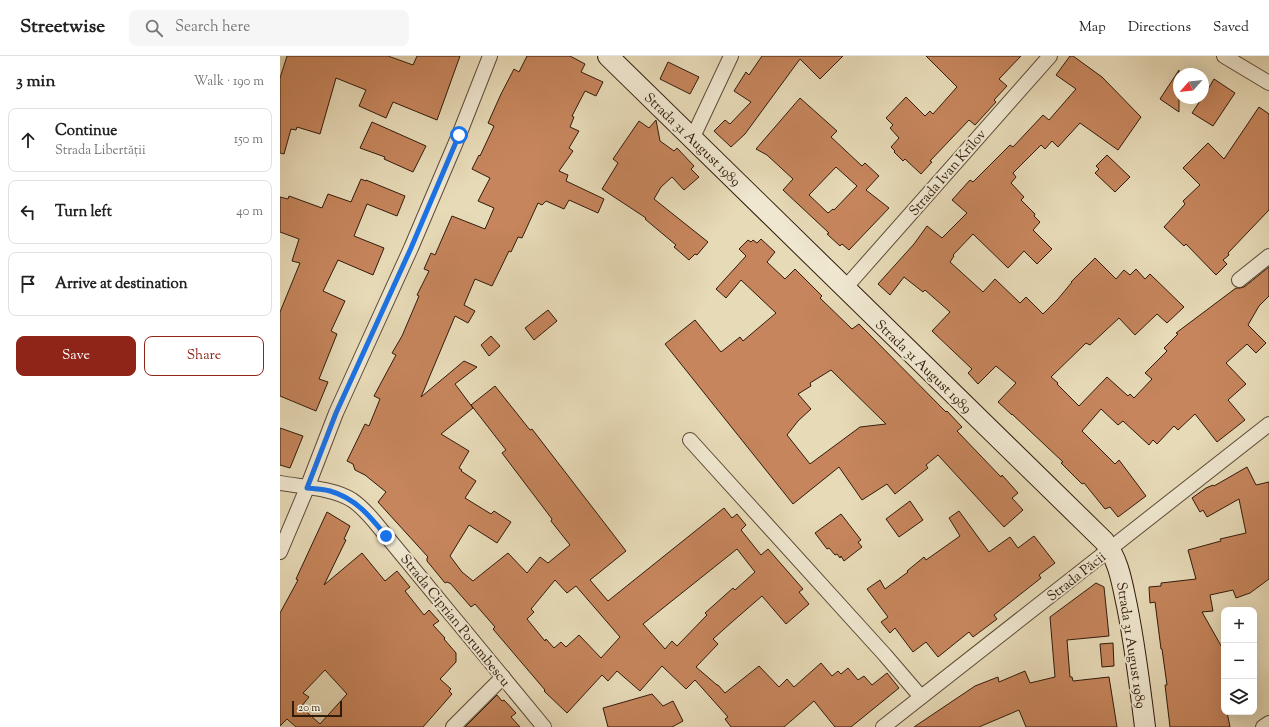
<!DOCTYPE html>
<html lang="en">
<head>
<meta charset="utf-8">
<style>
	body { margin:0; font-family:"Sorts Mill Goudy",serif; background:#f6f6f6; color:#222 }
	.controls { position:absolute; right:12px; bottom:12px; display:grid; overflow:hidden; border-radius:8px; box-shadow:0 4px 16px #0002 }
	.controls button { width:36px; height:36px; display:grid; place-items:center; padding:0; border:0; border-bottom:1px solid #e0e0e0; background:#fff; color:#222; font:20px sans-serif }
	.compass { position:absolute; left:893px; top:12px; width:36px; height:36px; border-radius:50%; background:#fff; box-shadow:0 4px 16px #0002; rotate:243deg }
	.scale { position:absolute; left:12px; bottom:10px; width:50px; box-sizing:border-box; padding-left:4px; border:2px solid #311b0b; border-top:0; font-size:11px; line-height:14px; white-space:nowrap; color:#311b0b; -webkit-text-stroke:3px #efe7d0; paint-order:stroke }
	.stop { position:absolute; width:12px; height:12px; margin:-9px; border:3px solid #1a73e8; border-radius:50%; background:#fff }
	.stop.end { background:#1a73e8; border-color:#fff; box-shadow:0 1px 4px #0008 }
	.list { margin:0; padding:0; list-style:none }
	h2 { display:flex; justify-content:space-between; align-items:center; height:52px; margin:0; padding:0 16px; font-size:17px }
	h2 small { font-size:13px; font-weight:400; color:#767676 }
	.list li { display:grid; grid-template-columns:26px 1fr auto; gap:12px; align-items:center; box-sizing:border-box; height:64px; margin:0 8px 8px; padding:0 8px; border:1px solid #e0e0e0; border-radius:8px }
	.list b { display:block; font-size:15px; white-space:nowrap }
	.list p { margin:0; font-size:13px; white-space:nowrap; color:#767676 }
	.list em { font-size:13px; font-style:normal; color:#767676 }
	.actions { display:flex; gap:8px; padding:12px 16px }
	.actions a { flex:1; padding:9px 0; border:1px solid #8f2418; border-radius:8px; text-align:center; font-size:14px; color:#8f2418 }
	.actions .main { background:#8f2418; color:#fff }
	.icon { flex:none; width:22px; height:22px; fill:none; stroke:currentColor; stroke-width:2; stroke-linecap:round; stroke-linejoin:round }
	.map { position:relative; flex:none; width:989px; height:671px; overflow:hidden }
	header { display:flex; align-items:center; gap:24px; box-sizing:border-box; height:56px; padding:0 20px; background:#fff; border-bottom:1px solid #e0e0e0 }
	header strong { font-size:19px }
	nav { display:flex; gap:22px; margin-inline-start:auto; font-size:14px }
	.search { width:280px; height:36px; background:#f6f6f6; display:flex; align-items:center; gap:10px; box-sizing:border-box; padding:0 14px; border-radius:8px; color:#767676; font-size:15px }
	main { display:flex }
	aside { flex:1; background:#fff }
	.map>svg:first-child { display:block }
	.building { fill:#c6855c; stroke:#311b0b; fill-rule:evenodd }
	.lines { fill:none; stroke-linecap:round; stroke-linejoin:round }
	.minor-casing { stroke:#5e4b36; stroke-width:16 }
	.secondary-casing { stroke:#311b0b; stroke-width:22 }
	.minor { stroke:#efe7d0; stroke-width:14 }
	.secondary { stroke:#efe7d0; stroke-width:20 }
	.route { stroke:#1a73e8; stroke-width:5 }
	.labels { text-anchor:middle; stroke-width:4; stroke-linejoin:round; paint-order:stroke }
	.street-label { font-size:14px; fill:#311b0b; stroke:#efe7d0 }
</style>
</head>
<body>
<header>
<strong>Streetwise</strong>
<div class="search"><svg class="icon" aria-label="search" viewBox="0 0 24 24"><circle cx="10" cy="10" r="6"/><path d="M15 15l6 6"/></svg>Search here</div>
<nav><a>Map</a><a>Directions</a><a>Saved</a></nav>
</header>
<main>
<aside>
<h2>3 min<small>Walk · 190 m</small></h2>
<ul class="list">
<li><svg class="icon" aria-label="ahead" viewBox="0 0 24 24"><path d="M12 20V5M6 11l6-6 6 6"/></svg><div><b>Continue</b><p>Strada Libertății</p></div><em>150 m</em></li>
<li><svg class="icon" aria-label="left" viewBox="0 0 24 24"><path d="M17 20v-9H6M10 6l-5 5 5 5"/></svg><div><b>Turn left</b></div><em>40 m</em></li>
<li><svg class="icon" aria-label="arrive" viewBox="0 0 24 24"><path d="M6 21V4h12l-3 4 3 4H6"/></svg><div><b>Arrive at destination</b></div></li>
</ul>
<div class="actions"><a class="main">Save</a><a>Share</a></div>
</aside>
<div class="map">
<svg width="989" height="671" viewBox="0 0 989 671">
	<rect width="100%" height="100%" fill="#e7dab7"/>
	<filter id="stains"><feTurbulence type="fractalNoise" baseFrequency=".005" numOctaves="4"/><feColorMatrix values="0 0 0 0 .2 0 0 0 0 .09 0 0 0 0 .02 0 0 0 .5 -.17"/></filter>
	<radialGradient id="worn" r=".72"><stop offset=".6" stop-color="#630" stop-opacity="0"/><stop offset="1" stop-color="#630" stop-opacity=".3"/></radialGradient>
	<g class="building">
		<polygon points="7,0 108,0 133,9 137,0 180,0 157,64 113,46 106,62 79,50 86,34 56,22 40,78 17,71 16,74 11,73 4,98 0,97 0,22"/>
		<path d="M 247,0 L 290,0 L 305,8 L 301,16 L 323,26 L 316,40 L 305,35 L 292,60 L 294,61 L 290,71 L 299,75 L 289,92 L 293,95 L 279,115 L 288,119 L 286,125 L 324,143 L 318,157 L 289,144 L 284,153 L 266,145 L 262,149 L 258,147 L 242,182 L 238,181 L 231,196 L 229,195 L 212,230 L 195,223 L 184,249 L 195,255 L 188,267 L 175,260 L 141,341 L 184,305 L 197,311 L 175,328 L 193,352 L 161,378 L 189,395 L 179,412 L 182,414 L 181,415 L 196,425 L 185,442 L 211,458 L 214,455 L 231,466 L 217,487 L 189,469 L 170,500 L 182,516 L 193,525 L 228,497 L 247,517 L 260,501 L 268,507 L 290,489 L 271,465 L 272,463 L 222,397 L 226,394 L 191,349 L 215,330 L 250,374 L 252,373 L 346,495 L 310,524 L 328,545 L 444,452 L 452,462 L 457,458 L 466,469 L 461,474 L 481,499 L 488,493 L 523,533 L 519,536 L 529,548 L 506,568 L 482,540 L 452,566 L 433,583 L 438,588 L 416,611 L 437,629 L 438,629 L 445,637 L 479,610 L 499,631 L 507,623 L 514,631 L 541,607 L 552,620 L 558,615 L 561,618 L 568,612 L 578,624 L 584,620 L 592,629 L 607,617 L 619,632 L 571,671 L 555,671 L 534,645 L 504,671 L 451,671 L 445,663 L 448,661 L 415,624 L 406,633 L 382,610 L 360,635 L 337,615 L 328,625 L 322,619 L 287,657 L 264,635 L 265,634 L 213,573 L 215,571 L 195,548 L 191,551 L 170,527 L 169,527 L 167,526 L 165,527 L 147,505 L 147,502 L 148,501 L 98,446 L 106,436 L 85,419 L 75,414 L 73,408 L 67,405 L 85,368 L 89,370 L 100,343 L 94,340 L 116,299 L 112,297 L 122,280 L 139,240 L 137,239 L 149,215 L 144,213 L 151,197 L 155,199 L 172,160 L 205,173 L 214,152 L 198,145 L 210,122 L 192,113 L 199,99 L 200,100 L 214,70 L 208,67 L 221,38 L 234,13 L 239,16 ZM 457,493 L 475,516 L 455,534 L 453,532 L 425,557 L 427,559 L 397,590 L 392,585 L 385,593 L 363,568 ZM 275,524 L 287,537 L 296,530 L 340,581 L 321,602 L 299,579 L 286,591 L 281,586 L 274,592 L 266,583 L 265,585 L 247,563 L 254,556 L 251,553 Z"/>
		<polygon points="482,0 563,0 540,23 520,3 465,78 451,91 434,75 445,64 450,68 471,46 454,35 466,16 469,19"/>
		<polygon points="646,0 741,0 719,23 727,30 714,44 716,46 695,69 689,64 650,105 652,106 641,118 625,103 623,105 614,96 615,95 611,91 619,82 610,72 613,69 606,62 626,41 645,60 650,55 653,58 677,31"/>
		<polygon points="790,0 793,0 822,21 861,61 838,94 800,67 778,91 772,85 765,93 761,89 733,117 736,121 731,127 744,141 741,144 755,158 754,160 760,166 753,174 772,193 757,208 744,195 728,212 693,178 673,199 674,200 670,206 703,236 715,223 740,247 746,241 763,258 778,243 792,226 791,226 815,202 836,223 844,214 850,219 856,213 865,223 870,218 904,251 887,267 877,258 855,279 839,262 810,289 806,287 771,321 778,327 777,328 799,350 827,321 848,340 850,338 854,342 872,323 865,317 887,295 884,292 898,278 896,277 956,232 960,232 964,231 989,211 989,240 979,250 968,269 986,287 976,297 967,288 946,307 966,328 948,344 965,364 937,386 915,358 898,374 894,370 877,388 873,384 869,389 843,365 838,369 821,353 802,375 835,408 839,404 866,440 838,461 830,451 825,453 804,427 802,428 781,407 783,406 732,358 732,359 718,346 736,327 716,310 698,328 688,317 692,313 652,275 670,256 645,234 643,236 624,221 610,239 598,228 634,188 647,170 662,182 687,157 672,144 690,124 693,126 730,89 733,91 763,59 769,64 796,33 776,19"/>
		<polygon points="388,6 419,21 410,38 380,23"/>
		<polygon points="899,14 899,56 880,43"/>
		<polygon points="934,23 955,37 933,70 912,57 922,42 923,42"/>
		<path d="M 520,42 L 557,75 L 551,81 L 582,110 L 585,107 L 599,120 L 586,134 L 609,152 L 569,194 L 562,188 L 560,190 L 547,178 L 549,177 L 503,134 L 513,123 L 487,99 L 476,93 ZM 556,111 L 577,130 L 554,154 L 553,153 L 548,157 L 529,139 Z"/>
		<polygon points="979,51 989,58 989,154 948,197 949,199 943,204 947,208 936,219 906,188 904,190 884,171 905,148 903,145 920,129 903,112 928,87 944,103"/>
		<polygon points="376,64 380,85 394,95 397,92 414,110 411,113 419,121 404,134 392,121 381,131 374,143 428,186 417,199 415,198 409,204 394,191 396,189 365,163 366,162 322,133 338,107 333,103 359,65 369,72"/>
		<polygon points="92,66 146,90 133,116 104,103 105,101 80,92"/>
		<polygon points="827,99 850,121 835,136 815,117 819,113 816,110"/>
		<polygon points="81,123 86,125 86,124 125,140 117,160 87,148 74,180 104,192 93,219 58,204 43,235 65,245 51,275 57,278 39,323 48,326 36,355 0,340 0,256 20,207 12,205 19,183 0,176 0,141 8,143 9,140 42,152 48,138 71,146"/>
		<path d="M 481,183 L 495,196 L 487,206 L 505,223 L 515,213 L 542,240 L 540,242 L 572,273 L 579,268 L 666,356 L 667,355 L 682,371 L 677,375 L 721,421 L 722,419 L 738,437 L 732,442 L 743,454 L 724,471 L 658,399 L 646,409 L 648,412 L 615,438 L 607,428 L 582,444 L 559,411 L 513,448 L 385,288 L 415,264 L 441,296 L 460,281 L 463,285 L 496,257 L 461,224 L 446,242 L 436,233 L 466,200 L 459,193 L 468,184 L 471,186 L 473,184 L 477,187 ZM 551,314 L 606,368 L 580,371 L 530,408 L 507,379 L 518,365 L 531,353 L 518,338 L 531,330 L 530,327 Z"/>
		<polygon points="268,254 277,265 254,284 245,272"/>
		<polygon points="211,280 220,290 209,300 201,289"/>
		<polygon points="0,372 23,380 10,412 0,409"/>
		<polygon points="967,411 976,429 989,426 989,523 970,537 956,542 953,534 930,539 933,555 922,556 944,595 944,656 947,656 950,671 890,671 885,629 887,629 882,593 881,593 875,546 870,547 869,531 881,530 881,527 916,523 908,494 941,485 940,483 966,477 959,443 927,461 923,454 920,456 912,442 926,432 933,429 934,430"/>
		<polygon points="630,445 643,464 619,481 606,463"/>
		<polygon points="679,455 709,496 730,481 738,492 754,480 775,507 759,519 761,522 714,559 717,563 693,581 689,576 658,601 646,586 633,596 615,572 610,577 601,566 608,561 587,533 600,524 605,533 628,516 627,515 644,501 646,504 680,480 669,462"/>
		<path d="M 47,456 L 70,470 L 64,483 L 66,484 L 44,529 L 82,497 L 105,525 L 117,515 L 130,531 L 125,535 L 144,559 L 149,554 L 159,565 L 153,569 L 165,582 L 164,583 L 176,597 L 176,606 L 160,623 L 171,633 L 169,635 L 172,638 L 143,671 L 16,671 L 7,663 L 0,670 L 0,557 L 18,524 L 16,523 ZM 45,614 L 67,638 L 40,668 L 21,651 L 29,641 L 23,637 Z"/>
		<polygon points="561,458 581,484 578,486 582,491 564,505 561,500 560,502 557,498 555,499 549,492 547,493 535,477"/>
		<polygon points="816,527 824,531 829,580 787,584 790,621 792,621 793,625 829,621 837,671 746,671 739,654 699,671 634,671 695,630 718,621 719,626 745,615 750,627 775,621 770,561"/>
		<polygon points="833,587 834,610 822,611 820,588"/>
		<polygon points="372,638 383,650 393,645 403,665 392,671 328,671 323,652"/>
		<polygon points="217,639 222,645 224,644 236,657 231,661 240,671 185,671"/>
	</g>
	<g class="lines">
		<defs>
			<g id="minor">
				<polyline points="944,0 989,27"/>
				<polyline points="412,83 451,0"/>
				<polyline points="959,224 989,200"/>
				<polyline points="565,232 770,0"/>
				<polyline points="410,384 605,599 641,641"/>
				<path d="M 0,427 C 22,431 53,432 72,444 C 81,450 88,458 94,465 L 264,671"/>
				<polyline points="0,496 27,432 56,357 131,192 179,79 210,0"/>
				<polyline points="173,671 223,621"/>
				<polyline points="603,671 989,368"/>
				<polyline points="983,671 989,667"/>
			</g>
			<path id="secondary" d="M 328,0 L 824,485 C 839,504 842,527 847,550 C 855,590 860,630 865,671"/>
		</defs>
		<use href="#minor" class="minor-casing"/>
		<use href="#secondary" class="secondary-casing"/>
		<use href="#minor" class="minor"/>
		<use href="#secondary" class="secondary"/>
	</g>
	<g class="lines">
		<path class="route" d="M 106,480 C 90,460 75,442 50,435 C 43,433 35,433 27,432 L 56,357 L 131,192 L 179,79"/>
	</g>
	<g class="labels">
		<g class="street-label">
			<text transform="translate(413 83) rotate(44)" y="5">Strada 31 August 1989</text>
			<text transform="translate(667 116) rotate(-49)" y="5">Strada Ivan Krîlov</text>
			<text transform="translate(644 310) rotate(44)" y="5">Strada 31 August 1989</text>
			<text transform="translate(796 520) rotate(-38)" y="5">Strada Păcii</text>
			<text transform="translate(176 564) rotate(51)" y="5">Strada Ciprian Porumbescu</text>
			<text transform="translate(852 589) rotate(81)" y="5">Strada 31 August 1989</text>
		</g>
	</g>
	<rect width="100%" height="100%" filter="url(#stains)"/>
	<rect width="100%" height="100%" fill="url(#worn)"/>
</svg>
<div class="controls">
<button>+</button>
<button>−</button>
<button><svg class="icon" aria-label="layers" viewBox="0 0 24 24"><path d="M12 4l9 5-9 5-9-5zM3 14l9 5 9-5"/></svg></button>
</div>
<svg class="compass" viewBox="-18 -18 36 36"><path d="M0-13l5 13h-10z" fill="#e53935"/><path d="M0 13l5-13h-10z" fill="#767676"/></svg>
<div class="scale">20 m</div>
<div class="stop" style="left:179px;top:79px"></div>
<div class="stop end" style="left:106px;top:480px"></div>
</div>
</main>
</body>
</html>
